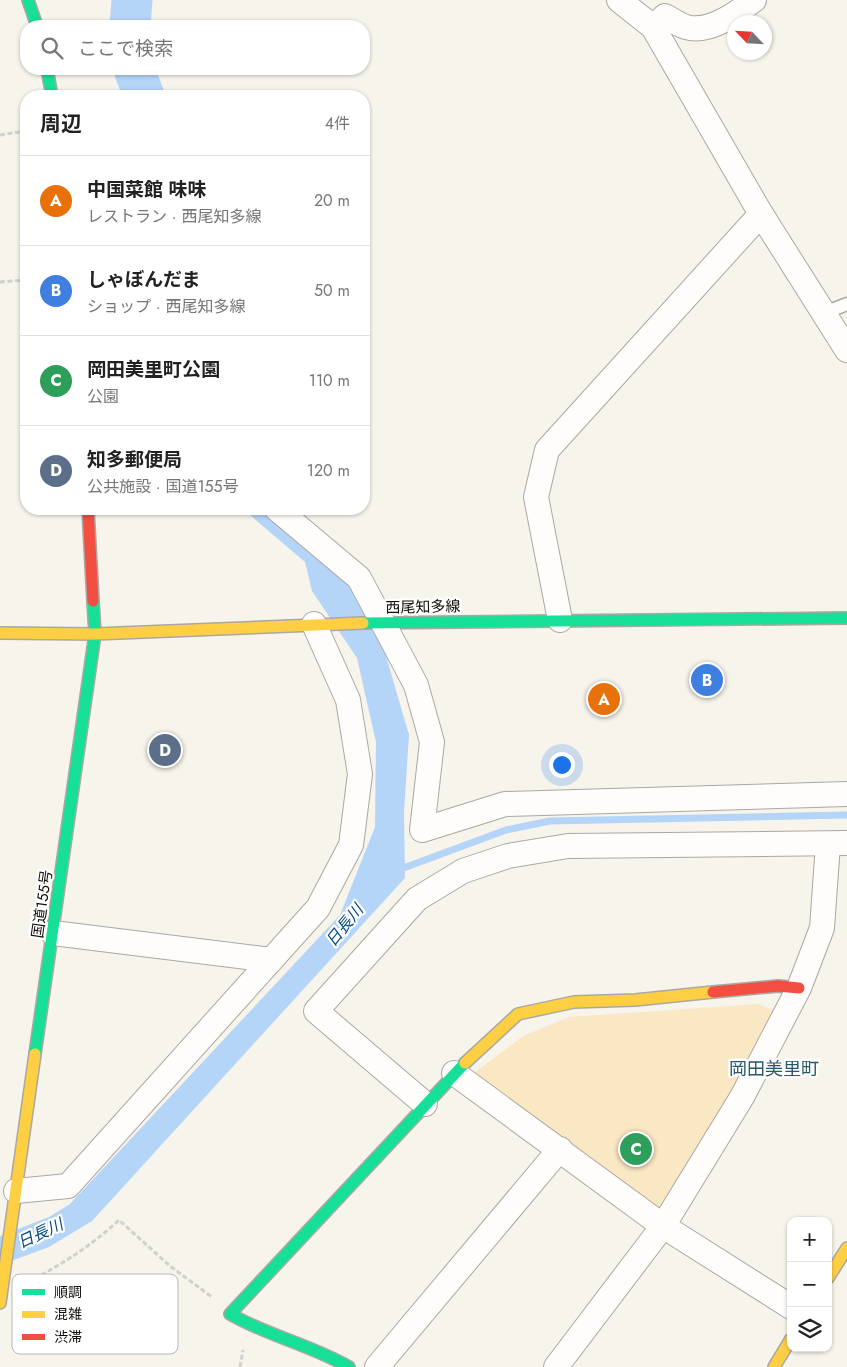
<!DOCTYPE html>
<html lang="ja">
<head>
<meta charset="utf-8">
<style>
	body { margin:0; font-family:Jost,"Noto Sans JP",sans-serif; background:#f2f2f2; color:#222 }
	.controls { position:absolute; right:15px; bottom:15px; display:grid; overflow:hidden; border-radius:10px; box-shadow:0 1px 4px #0004 }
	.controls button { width:45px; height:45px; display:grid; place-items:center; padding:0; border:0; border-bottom:1px solid #e0e0e0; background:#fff; color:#222; font:25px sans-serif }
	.compass { position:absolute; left:727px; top:15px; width:45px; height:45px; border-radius:50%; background:#fff; box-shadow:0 1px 4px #0004; rotate:295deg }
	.you { position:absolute; left:561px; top:764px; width:18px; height:18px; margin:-12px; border:4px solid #fff; border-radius:50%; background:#1a73e8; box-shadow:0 0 0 8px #1a73e833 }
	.badge { display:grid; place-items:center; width:32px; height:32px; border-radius:50%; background:#7c3aed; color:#fff; font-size:16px; font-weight:700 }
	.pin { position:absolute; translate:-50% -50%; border:2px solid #fff; box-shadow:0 1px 5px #0006 }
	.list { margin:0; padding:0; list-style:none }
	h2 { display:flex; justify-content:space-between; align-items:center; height:65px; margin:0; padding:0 20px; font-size:21px }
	h2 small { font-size:16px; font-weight:400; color:#767676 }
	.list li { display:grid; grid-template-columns:32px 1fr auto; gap:15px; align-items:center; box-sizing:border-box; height:90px; padding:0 20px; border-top:1px solid #e0e0e0 }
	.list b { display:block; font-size:19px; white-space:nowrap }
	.list p { margin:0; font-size:16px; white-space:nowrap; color:#767676 }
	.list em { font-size:16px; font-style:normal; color:#767676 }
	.icon { flex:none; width:28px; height:28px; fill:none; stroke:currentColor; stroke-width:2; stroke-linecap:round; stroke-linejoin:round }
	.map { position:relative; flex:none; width:847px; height:1367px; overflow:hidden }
	.search { position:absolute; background:#fff; box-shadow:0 1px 4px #0004; left:20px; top:20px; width:350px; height:55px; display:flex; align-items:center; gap:12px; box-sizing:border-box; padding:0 18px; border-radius:20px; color:#767676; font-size:19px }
	.panel { position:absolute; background:#fff; box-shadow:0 1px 4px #0004; left:20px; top:90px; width:350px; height:425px; border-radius:20px }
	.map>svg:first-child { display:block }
	.green { fill:#fae7c3 }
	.water { fill:#b4d4f8 }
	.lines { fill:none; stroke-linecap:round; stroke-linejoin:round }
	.stream { stroke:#b4d4f8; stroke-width:7 }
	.river { stroke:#b4d4f8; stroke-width:41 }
	.lane-casing { stroke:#aaa8a2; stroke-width:15 }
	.street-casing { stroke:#aaa8a2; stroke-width:26 }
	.fast-casing { stroke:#aaa8a2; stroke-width:14 }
	.slow-casing { stroke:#aaa8a2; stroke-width:14 }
	.jam-casing { stroke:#aaa8a2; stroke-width:14 }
	.path { stroke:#d2d0ce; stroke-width:3; stroke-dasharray:5 2.5; stroke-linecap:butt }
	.lane { stroke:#fefdfc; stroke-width:12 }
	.street { stroke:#fefdfc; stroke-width:24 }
	.fast { stroke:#16e098; stroke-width:11 }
	.slow { stroke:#ffcf43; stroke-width:11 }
	.jam { stroke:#f24e42; stroke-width:11 }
	.labels { text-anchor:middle; stroke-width:4.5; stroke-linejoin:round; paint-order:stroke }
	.street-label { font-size:15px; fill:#100e09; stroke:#fff }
	.water-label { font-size:16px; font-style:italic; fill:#034883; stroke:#fff }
	.quarter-label { font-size:18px; fill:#255a68; stroke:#fff }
	.key { fill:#fff; stroke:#b7b7b5; stroke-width:1 }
	.key-label { font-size:14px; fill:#100e09 }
</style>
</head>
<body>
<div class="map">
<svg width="847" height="1367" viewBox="0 0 847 1367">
	<rect width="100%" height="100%" fill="#f7f4ec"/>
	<polygon class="green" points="759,1004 772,1010 772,1029 659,1212 470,1076 523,1036 569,1017"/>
	<polygon class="water" points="243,509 264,509 353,586 384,649 409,735 404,812 405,878 92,1221 49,1247 0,1265 0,1236 49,1217 70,1204 340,915 375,827 376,742 357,658 312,591 305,562"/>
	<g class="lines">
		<polyline class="stream" points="398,870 506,830 550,821 847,815"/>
		<g class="river">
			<polyline points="130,26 132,0"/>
			<polyline points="134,69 144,96"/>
		</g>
		<defs>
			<polyline id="lane" points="824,313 847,304"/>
			<g id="street">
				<polyline points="619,0 653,27 761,214 847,350"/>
				<path d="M 653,27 L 665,16 C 672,20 679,25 686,27 C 709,34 737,13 754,0"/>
				<polyline points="277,509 359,578 416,685 432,742 422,830 505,804 847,794"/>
				<polyline points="560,620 536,497 547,450 761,214"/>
				<polyline points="53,933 271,960"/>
				<polyline points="454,1073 663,1226 791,1307"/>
				<polyline points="425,1104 316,1011 417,899 463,871 508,856 568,846 847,843"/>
				<polyline points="16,1191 68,1186 318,908 351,845 360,774 348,700 314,624"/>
				<polyline points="377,1367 560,1149"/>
				<polyline points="556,1367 663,1226 742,1097 799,988 822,928 828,844"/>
			</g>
			<g id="fast">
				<polyline points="28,0 37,26"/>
				<polyline points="47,69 52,96"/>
				<polyline points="363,623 847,618"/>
				<polyline points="35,1054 95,634 93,601"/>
				<path d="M 349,1367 C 311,1345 268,1336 230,1314 L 465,1063"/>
			</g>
			<g id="slow">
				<polyline points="0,633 95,634 363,623"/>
				<polyline points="465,1063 518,1014 574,1002 635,1000 713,992"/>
				<polyline points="828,1278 847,1248"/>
				<polyline points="0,1303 35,1054"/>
				<polyline points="774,1367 791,1339"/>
			</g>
			<g id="jam">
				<polyline points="88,509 93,601"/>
				<polyline points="713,992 778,986 799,988"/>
			</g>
		</defs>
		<use href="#lane" class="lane-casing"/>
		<use href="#street" class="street-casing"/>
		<use href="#fast" class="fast-casing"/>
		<use href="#slow" class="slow-casing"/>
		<use href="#jam" class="jam-casing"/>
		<g class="path">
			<polyline points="0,135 26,131"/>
			<polyline points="0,282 26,280"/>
			<path d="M 28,1282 C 61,1265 91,1246 119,1220 L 170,1266 L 212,1297"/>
			<polyline points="240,1367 243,1350"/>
		</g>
		<use href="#lane" class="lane"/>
		<use href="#street" class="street"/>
		<use href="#fast" class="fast"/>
		<use href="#slow" class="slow"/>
		<use href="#jam" class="jam"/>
	</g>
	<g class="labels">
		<g class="street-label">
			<text transform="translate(423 607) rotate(-1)" y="5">西尾知多線</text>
			<text transform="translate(42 904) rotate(-82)" y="5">国道155号</text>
		</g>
		<g class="water-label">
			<text transform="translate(344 925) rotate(-51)" y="6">日長川</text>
			<text transform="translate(40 1233) rotate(-25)" y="6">日長川</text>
		</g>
		<g class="quarter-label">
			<text x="774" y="1075">岡田美里町</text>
		</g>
	</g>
	<rect x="12" y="1274" width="166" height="80" rx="8" class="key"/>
	<rect x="22" y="1289" width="23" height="6" fill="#16e098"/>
	<rect x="22" y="1311" width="23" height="7" fill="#ffcf43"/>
	<rect x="22" y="1334" width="23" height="6" fill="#f24e42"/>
	<g class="key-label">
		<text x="54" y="1297">順調</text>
		<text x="54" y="1319">混雑</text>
		<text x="54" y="1342">渋滞</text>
	</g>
</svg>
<div class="controls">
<button>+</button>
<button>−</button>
<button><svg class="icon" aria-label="layers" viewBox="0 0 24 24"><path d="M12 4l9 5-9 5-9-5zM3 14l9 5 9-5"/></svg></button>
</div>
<svg class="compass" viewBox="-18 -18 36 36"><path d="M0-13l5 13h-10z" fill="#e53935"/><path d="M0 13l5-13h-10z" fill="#767676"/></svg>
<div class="you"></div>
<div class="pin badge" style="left:604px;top:699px;background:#e8710a">A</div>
<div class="pin badge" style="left:707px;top:680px;background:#3f7fe0">B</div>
<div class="pin badge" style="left:636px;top:1149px;background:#2e9e5b">C</div>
<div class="pin badge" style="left:165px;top:750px;background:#5c6f8a">D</div>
<div class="search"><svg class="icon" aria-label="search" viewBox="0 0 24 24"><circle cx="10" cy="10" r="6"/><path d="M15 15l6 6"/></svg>ここで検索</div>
<section class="panel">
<h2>周辺<small>4件</small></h2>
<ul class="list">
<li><span class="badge" style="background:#e8710a">A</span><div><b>中国菜館 味味</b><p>レストラン · 西尾知多線</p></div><em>20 m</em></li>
<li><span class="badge" style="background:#3f7fe0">B</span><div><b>しゃぼんだま</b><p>ショップ · 西尾知多線</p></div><em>50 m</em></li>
<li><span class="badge" style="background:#2e9e5b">C</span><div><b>岡田美里町公園</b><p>公園</p></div><em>110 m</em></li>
<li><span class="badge" style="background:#5c6f8a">D</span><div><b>知多郵便局</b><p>公共施設 · 国道155号</p></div><em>120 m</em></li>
</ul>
</section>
</div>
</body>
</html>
